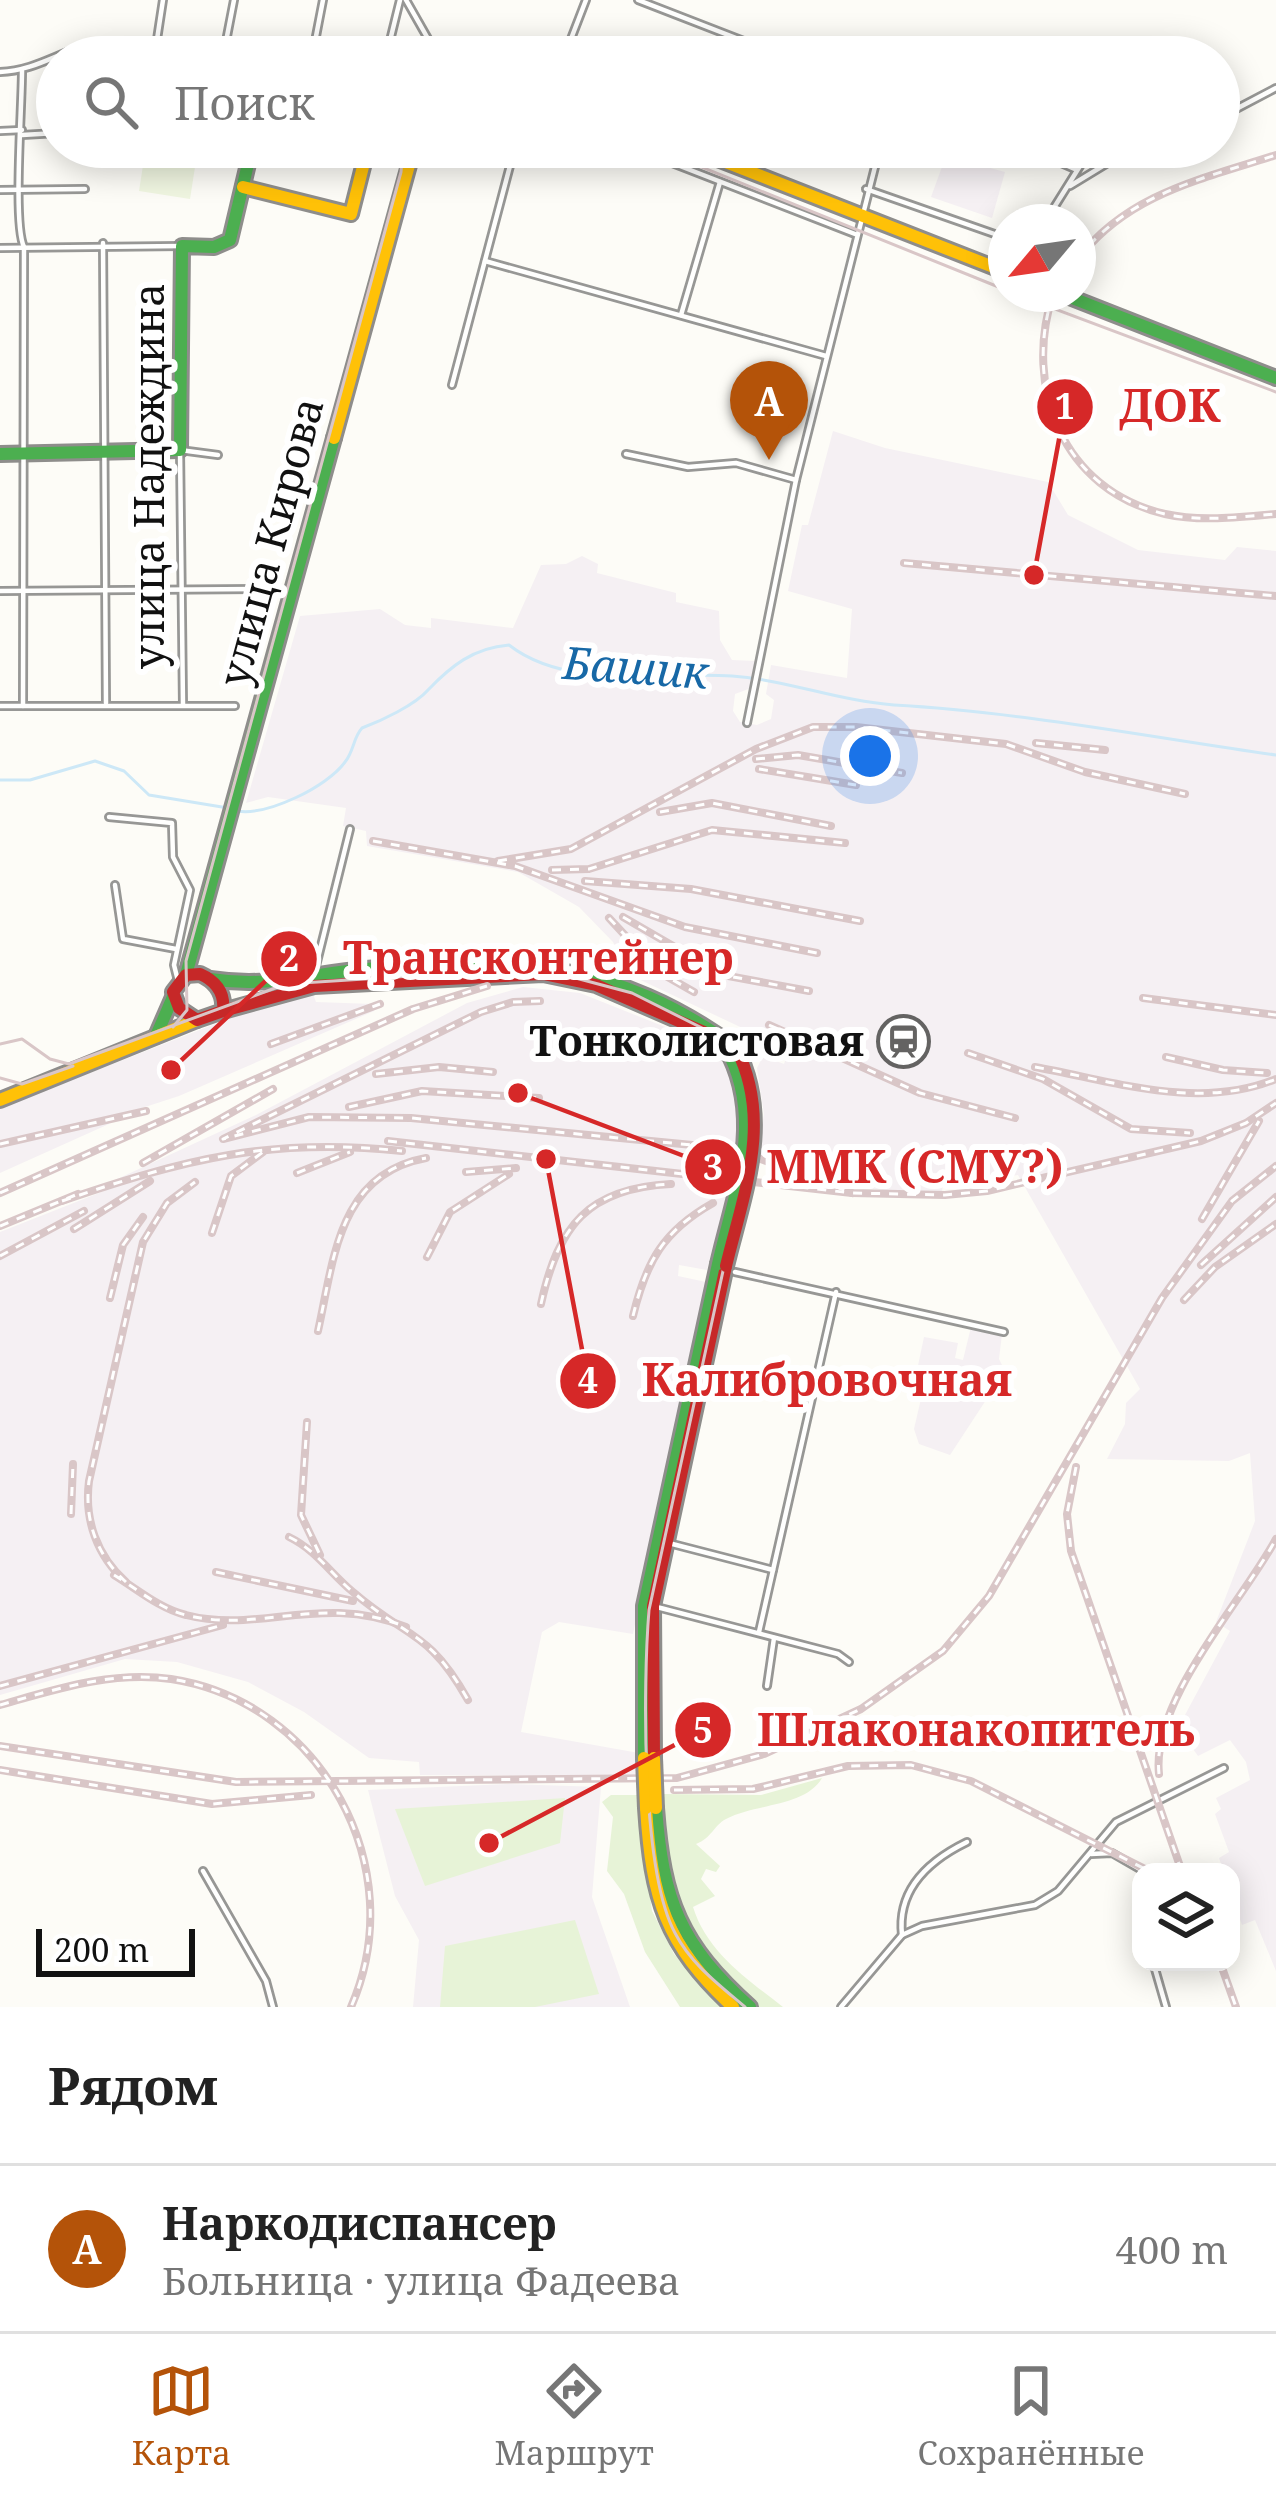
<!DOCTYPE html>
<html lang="ru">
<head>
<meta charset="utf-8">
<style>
	body { margin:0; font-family:"Noto Serif",serif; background:#f6f6f6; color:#222 }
	.controls { position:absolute; right:36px; bottom:36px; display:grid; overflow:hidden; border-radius:24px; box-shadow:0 6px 30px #0003 }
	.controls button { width:108px; height:108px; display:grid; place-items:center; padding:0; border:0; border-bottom:3px solid #e0e0e0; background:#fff; color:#222; font:60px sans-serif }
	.compass { position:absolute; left:988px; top:204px; width:108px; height:108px; border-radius:50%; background:#fff; box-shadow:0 6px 30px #0003; rotate:241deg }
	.scale { position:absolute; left:36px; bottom:30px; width:159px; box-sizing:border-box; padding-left:12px; border:6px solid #111; border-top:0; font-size:33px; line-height:42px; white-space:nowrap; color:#111; -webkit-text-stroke:9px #fff; paint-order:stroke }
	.you { position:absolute; left:870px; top:756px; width:42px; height:42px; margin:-30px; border:9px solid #fff; border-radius:50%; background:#1a73e8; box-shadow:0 0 0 18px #1a73e833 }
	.badge { display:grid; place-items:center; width:78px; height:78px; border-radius:50%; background:#b45309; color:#fff; font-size:39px; font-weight:700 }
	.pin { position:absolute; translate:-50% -99px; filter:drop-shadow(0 3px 6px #0008) }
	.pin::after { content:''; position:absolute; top:63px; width:42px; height:36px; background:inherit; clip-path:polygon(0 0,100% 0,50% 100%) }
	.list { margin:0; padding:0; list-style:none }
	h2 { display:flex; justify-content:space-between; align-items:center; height:156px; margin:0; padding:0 48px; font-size:51px }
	h2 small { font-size:39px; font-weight:400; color:#767676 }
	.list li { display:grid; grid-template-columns:78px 1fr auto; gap:36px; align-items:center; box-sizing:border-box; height:168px; padding:0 48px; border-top:3px solid #e0e0e0 }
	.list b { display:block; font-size:45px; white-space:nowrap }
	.list p { margin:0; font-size:39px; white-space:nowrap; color:#767676 }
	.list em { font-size:39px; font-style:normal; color:#767676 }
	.icon { flex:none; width:66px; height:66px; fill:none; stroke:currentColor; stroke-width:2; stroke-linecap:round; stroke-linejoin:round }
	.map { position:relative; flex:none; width:1276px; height:2007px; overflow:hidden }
	.search { position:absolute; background:#fff; box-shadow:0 6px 30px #0003; left:36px; right:36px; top:36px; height:132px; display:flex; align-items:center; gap:30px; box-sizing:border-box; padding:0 42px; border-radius:66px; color:#767676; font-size:45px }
	.sheet { height:324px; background:#fff }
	nav { display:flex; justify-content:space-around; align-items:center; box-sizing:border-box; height:168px; border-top:3px solid #e0e0e0; background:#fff; font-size:33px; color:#767676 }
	nav a { display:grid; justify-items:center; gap:6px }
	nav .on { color:#b45309 }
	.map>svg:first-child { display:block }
	.industrial { fill:#f5f0f3 }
	.green { fill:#e7f3d7 }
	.pitch { fill:#f0f6e1 }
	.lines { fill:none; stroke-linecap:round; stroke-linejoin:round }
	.stream { stroke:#cde8f7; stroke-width:3 }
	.street-casing { stroke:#979795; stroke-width:10 }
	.fast-casing { stroke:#8e8d8b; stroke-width:18 }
	.slow-casing { stroke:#8e8d8b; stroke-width:18 }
	.jam-casing { stroke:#8e8d8b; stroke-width:18 }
	.street { stroke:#fffffe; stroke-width:4.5 }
	.fast { stroke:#4caf50; stroke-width:12 }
	.slow { stroke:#ffc107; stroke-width:12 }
	.jam { stroke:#c62828; stroke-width:12 }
	.tram { stroke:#d9c6c7; stroke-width:3 }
	.rail-casing { stroke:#d9c6c7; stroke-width:8 }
	.rail { stroke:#fff; stroke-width:3; stroke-dasharray:9; stroke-linecap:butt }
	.fast-bridge-casing { stroke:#8e8d8b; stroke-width:18; stroke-linecap:butt }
	.slow-bridge-casing { stroke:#8e8d8b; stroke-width:18; stroke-linecap:butt }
	.jam-bridge-casing { stroke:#8e8d8b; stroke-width:18; stroke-linecap:butt }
	.fast-bridge { stroke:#4caf50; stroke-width:12 }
	.slow-bridge { stroke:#ffc107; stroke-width:12 }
	.jam-bridge { stroke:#c62828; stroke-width:12 }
	.labels { text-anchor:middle; stroke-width:12; stroke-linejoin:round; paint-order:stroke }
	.street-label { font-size:42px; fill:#111; stroke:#fff }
	.poi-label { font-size:42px; font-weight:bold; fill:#111; stroke:#fff; text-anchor:end }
	.water-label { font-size:45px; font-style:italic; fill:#1768a6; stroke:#fff }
	.leader { fill:none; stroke:#d62828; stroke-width:4.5 }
	.callout-dot { fill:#d62828; stroke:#fff; stroke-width:4.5 }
	.mark-label { font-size:36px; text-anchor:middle; font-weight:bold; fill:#fff }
	.callout-label { font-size:45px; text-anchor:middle; font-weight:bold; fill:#d62828; stroke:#fff; stroke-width:12; stroke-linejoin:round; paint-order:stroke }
</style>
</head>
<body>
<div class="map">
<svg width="1276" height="2007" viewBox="0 0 1276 2007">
	<rect width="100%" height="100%" fill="#fdfcf7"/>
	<g class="industrial">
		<polygon points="946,156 1005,172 992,218 931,197"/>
		<polygon points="833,431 885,448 1048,482 1068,515 1138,550 1225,560 1237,547 1276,551 1276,1971 1255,1920 1242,1925 1231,1893 1231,1872 1224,1872 1219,1858 1229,1852 1215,1814 1221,1809 1216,1798 1250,1780 1246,1762 1230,1740 1198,1756 1178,1728 1230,1631 1216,1622 1255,1521 1250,1453 1229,1461 1107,1459 1125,1424 1126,1403 1140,1389 1018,1175 943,1185 942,1191 883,1190 829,1184 769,1165 767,1159 756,1158 764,1114 757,1068 763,1056 784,1064 789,1050 630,975 613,942 579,907 518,872 367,846 366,831 343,826 346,808 268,797 246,803 300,616 380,609 405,625 431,628 431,618 513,628 541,565 566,564 582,556 598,564 597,573 676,593 676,602 719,611 720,640 732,660 755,661 751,688 735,694 733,711 740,722 757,725 771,719 774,700 766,694 771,665 847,678 852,609 788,591 802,525 808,525"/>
		<polygon points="523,987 580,993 713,1046 736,1077 741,1109 731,1168 749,1171 728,1247 721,1240 713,1246 707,1270 679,1265 678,1276 706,1282 633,1634 559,1622 542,1632 521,1732 639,1753 641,1777 420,1775 419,1762 369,1758 304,1712 248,1682 177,1662 125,1659 0,1695 0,1232 104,1191 102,1186 256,1115 467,1003"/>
		<polygon points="313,994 316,1002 373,1004 374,1011 179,1096 108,1119 109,1124 0,1173 0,1108 284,997"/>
		<polygon points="971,1327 1002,1334 999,1359 1005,1371 950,1455 919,1444 914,1429 926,1377 916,1375 924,1337 958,1343 955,1358 963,1360"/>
		<polygon points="508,1784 601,1787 592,1897 630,2007 413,2007 419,1940 395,1896 368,1790"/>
	</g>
	<g class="green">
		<path d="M 822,1778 C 805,1807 757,1803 726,1819 C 713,1826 712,1838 696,1844 L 720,1866 L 716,1872 L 706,1869 L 701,1879 L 715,1896 L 693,1907 C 707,1952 747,1979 783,2007 L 756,2007 C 678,1939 664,1897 664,1794 L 761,1795 Z"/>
		<polygon points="611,1795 638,1795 652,1911 674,1954 721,2007 680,2007 645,1952 624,1894 607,1871 613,1817 602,1802"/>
		<polygon points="565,1798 560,1843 425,1886 395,1809"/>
		<polygon points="575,1920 599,1994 535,2007 440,2007 445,1946"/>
	</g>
	<polygon class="pitch" points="144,159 195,167 190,199 139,191"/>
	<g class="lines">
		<g class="stream">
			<polyline points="0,780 30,780 95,761 124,771 149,795 228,808"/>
			<path d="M 237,811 C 267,816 327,787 345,762 C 354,751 353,738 362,728 C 381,721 415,705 428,690 C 451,666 473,648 509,645 C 568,691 661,671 732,676 C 787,680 839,701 894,705 C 1021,712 1150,737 1276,755"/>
		</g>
		<defs>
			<g id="street">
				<polyline points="406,0 435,51"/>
				<polyline points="638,0 785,57"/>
				<polyline points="156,46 163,0"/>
				<polyline points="223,57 234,0"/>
				<polyline points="312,57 323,0"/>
				<polyline points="386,57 400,0"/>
				<polyline points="564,57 586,0"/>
				<polyline points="910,57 912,50"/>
				<path d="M 22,71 C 22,108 13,224 24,247 L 23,706"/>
				<path d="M 0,72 C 30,71 52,57 80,47 C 120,34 169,48 210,57"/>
				<polyline points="1219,118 1276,88"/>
				<polyline points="0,131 22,130"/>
				<polyline points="22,135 57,133"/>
				<polyline points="631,147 855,234"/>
				<polyline points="1024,147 1077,170"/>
				<polyline points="1070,186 1111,161"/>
				<polyline points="866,189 1006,238"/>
				<polyline points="0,190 85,189"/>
				<polyline points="1045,222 1085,158 1111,161 1145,147"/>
				<polyline points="103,243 106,703"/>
				<polyline points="0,248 182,246"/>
				<polyline points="485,261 826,356"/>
				<polyline points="681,315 720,182"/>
				<polyline points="452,385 515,147"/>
				<polyline points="626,454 688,467 736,463 796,480"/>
				<polyline points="0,591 270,589"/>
				<polyline points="183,705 180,450 218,455"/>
				<polyline points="0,706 235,706"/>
				<polyline points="747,723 796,480 880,147"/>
				<polyline points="109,817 172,823 173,857 190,890 174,965 178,981"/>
				<polyline points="115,885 123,939 176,949"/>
				<polyline points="314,974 350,829"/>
				<polyline points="735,1272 1004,1332"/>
				<polyline points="657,1540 773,1570"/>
				<polyline points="653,1606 838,1654 849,1662"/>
				<polyline points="759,1632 836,1292"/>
				<polyline points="767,1686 774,1638"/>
				<polyline points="1091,1854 1112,1853 1145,1872"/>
				<polyline points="203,1871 266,1981 273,2007"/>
				<path d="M 902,1935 C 897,1890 928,1861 967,1842"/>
				<polyline points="1153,1962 1166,2007"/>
				<polyline points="841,2007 902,1935 922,1926 1035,1905 1058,1891 1116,1822 1224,1768"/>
			</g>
			<g id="fast">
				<polyline points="422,57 435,52 452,57"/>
				<polyline points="1062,294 1276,378"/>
				<polyline points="0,454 180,450 182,246 214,247 230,240 252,147"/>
				<polyline points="186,975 334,438"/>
				<path d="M 210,979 C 268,988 310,974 366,969 C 511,957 615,959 736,1048"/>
				<polyline points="156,1036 173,997"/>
				<polyline points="644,1758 644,1606 718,1264"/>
				<path d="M 656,1808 C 663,1901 680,1944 750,2007"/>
			</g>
			<g id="slow">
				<polyline points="687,147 1006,272"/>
				<polyline points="243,187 351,214 368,147"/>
				<polyline points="334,438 414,147"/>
				<polyline points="0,1100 197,1020"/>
				<path d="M 646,1808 C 652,1899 665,1944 733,2007"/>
			</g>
			<g id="jam">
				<path d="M 200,974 C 216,981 225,993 223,1011 L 197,1020 L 179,1008 L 173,992 L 186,975 Z"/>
				<polyline points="223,1011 314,986 543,974 596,985 704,1032 730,1056"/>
				<polyline points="654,1758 653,1606 726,1266"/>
			</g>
		</defs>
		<use href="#street" class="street-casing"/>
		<use href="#fast" class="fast-casing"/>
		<use href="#slow" class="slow-casing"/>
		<use href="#jam" class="jam-casing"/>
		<use href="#street" class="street"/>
		<use href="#fast" class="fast"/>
		<use href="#slow" class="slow"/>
		<use href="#jam" class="jam"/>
		<g class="tram">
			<polyline points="652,147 1006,290"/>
			<polyline points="1015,294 1276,392"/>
			<polyline points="173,1027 187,1010 186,961 401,172 403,147"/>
			<path d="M 0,1044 L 22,1039 L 50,1059 L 69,1064 L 286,984 L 538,968 L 632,993 L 724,1039 L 752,1083 L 754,1129 L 649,1610 C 643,1684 641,1870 675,1933 C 691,1964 718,1984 745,2007"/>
			<polyline points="0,1078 22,1084 73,1066"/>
		</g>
		<defs>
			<g id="rail">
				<path d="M 1078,259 C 1127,194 1202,179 1276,155"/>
				<path d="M 1053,294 C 1023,387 1062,490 1165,514 C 1201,522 1239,517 1276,514"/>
				<polyline points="904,563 1276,596"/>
				<polyline points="1036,743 1105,750"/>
				<polyline points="756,759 798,755 902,773"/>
				<polyline points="759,769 856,785"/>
				<polyline points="660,812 712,803 831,826"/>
				<polyline points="373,841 515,866 685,927 817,953"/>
				<polyline points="498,861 571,849 756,749 813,727 856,727 1006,744 1085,772 1185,794"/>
				<polyline points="552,870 589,869 712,830 845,843"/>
				<polyline points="585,881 691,889 860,921"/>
				<polyline points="623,917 723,975 809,991"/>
				<polyline points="609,918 659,972 694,992"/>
				<polyline points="1143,998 1276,1015"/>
				<polyline points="540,1001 513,1002 481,1012 223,1139 309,1117 411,1118 734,1149 852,1193"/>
				<polyline points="769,1025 920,1093 1015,1118"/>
				<polyline points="271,1044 380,1004"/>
				<polyline points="968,1053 1043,1079 1131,1129 1190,1133"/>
				<polyline points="1166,1057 1223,1070 1267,1073"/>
				<path d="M 1035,1067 C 1114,1081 1198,1111 1276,1079"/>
				<polyline points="376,1074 439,1067 493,1072"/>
				<polyline points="349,1107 422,1091 539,1098"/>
				<polyline points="388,1141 852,1193 945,1195 987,1191 1201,1141 1246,1123 1276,1103"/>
				<polyline points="0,1144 146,1111"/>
				<polyline points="143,1163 273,1089"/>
				<polyline points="466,1172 516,1168"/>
				<polyline points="297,1173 350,1152"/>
				<polyline points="0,1193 413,1009 487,986"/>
				<path d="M 62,1201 C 185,1159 271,1137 402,1151"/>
				<polyline points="1202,1219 1259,1121"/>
				<polyline points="0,1226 78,1194"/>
				<polyline points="74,1229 150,1181"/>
				<polyline points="212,1233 231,1176 263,1152"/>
				<polyline points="0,1256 84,1211"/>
				<polyline points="427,1257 450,1212 509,1174"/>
				<polyline points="1201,1265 1276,1197"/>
				<polyline points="110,1298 123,1245 143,1217"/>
				<polyline points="1184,1300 1215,1267 1276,1224"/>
				<path d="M 541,1304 C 558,1226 588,1188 671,1184"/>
				<path d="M 633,1316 C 646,1262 663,1231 713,1203"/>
				<path d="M 318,1331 C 334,1259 338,1174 426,1158"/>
				<polyline points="307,1422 301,1515 320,1555"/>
				<polyline points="1076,1467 1067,1514 1071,1551 1182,1872"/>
				<polyline points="71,1514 73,1464"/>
				<path d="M 289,1537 C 316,1550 331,1574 353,1592 C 407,1639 428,1629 468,1700"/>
				<polyline points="216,1572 353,1601"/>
				<path d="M 114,1575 C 137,1589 160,1609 186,1615 C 259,1634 322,1593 406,1627"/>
				<path d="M 126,1582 C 97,1556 84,1520 89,1481 L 143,1242 L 167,1203 L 195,1182"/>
				<polyline points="0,1686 223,1625"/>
				<path d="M 0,1705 C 57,1689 111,1671 171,1679 C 322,1702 412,1868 351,2007"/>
				<polyline points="0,1746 236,1782 677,1778 764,1754 861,1709 943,1651 989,1596 1162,1298 1232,1201 1276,1166"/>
				<polyline points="0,1770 212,1804 311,1795"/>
				<path d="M 1159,1774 C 1151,1700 1242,1602 1276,1539"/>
				<polyline points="674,1790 753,1789 848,1766 911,1765 971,1781 1151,1872"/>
				<polyline points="1220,1962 1236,2007"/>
			</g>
		</defs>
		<use href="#rail" class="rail-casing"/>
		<use href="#rail" class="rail"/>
		<defs>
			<path id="fast-bridge" d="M 718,1264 C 734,1194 763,1125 730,1056"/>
			<g id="slow-bridge">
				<polyline points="644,1758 646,1808"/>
				<polyline points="654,1758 656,1808"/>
			</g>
			<path id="jam-bridge" d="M 726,1266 C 744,1192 773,1120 736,1048"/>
		</defs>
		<use href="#fast-bridge" class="fast-bridge-casing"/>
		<use href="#slow-bridge" class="slow-bridge-casing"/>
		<use href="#jam-bridge" class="jam-bridge-casing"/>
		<use href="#fast-bridge" class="fast-bridge"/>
		<use href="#slow-bridge" class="slow-bridge"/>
		<use href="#jam-bridge" class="jam-bridge"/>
	</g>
	<defs>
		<symbol id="station-ring" viewBox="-11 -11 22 22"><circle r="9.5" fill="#fff" stroke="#646362" stroke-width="1.5"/><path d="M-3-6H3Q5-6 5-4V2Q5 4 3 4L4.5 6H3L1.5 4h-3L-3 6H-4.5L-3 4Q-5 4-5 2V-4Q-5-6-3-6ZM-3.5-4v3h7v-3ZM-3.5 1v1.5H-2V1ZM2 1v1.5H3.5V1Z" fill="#646362"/></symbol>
	</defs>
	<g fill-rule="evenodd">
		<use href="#station-ring" x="874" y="1012" width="59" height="59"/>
	</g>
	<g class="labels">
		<g class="street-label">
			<text transform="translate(149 476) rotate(-90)" y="15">улица Надеждина</text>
			<text transform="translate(271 542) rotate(-75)" y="15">улица Кирова</text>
		</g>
		<g class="poi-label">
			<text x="864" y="1056">Тонколистовая</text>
		</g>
		<g class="water-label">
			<text transform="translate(636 668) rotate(4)" y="16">Башик</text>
		</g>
	</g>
	<path class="leader" d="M1034 575L1065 407M171 1070L289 959M518 1093L713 1167M546 1159L588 1381M489 1843L703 1730"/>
	<g class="callout-dot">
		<circle cx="1034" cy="575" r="12"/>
		<circle cx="171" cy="1070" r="12"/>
		<circle cx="518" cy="1093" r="12"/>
		<circle cx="546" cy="1159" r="12"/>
		<circle cx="489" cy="1843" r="12"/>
		<circle cx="1065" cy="407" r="30"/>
		<circle cx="289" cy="959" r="30"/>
		<circle cx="713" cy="1167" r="30"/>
		<circle cx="588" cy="1381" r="30"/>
		<circle cx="703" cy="1730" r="30"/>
	</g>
	<g class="mark-label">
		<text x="1065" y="419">1</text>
		<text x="289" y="971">2</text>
		<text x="713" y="1180">3</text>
		<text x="588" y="1393">4</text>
		<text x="703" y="1743">5</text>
	</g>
	<g class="callout-label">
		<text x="1170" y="422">ДОК</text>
		<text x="538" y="974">Трансконтейнер</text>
		<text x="915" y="1183">ММК (СМУ?)</text>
		<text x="827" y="1396">Калибровочная</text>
		<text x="976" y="1746">Шлаконакопитель</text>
	</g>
</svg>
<div class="controls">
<button><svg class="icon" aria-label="layers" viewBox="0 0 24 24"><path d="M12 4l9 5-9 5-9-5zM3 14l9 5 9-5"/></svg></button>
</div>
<svg class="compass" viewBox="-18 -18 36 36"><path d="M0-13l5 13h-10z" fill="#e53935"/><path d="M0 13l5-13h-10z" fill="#767676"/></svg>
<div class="scale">200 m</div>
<div class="you"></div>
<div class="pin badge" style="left:769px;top:460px">A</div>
<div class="search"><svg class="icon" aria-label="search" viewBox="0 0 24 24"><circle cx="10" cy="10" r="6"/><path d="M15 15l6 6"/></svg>Поиск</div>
</div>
<section class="sheet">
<h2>Рядом<small></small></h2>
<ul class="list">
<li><span class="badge">A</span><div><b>Наркодиспансер</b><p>Больница · улица Фадеева</p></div><em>400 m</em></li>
</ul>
</section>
<nav>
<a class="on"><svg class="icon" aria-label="map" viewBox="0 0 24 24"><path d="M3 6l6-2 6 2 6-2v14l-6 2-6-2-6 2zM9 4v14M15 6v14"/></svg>Карта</a>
<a><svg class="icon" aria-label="directions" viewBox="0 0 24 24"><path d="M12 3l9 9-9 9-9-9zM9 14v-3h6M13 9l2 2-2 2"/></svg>Маршрут</a>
<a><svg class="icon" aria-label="saved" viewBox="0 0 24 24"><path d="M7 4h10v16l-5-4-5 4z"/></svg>Сохранённые</a>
</nav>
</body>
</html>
